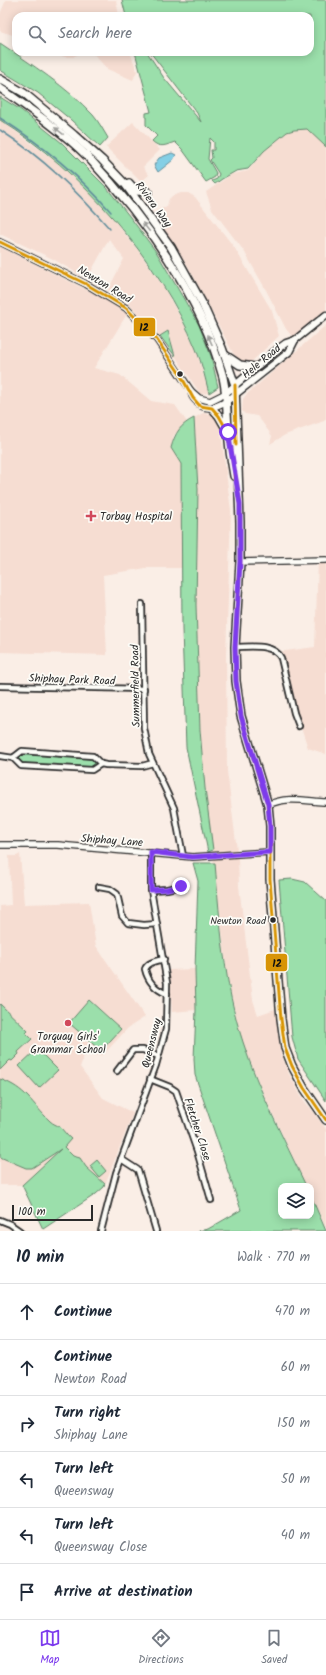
<!DOCTYPE html>
<html lang="en">
<head>
<meta charset="utf-8">
<style>
	body { margin:0; font-family:Kalam,sans-serif; background:#f2f2f3; color:#1f2937 }
	.controls { position:absolute; right:12px; bottom:12px; display:grid; overflow:hidden; border-radius:8px; box-shadow:0 2px 10px #0003 }
	.controls button { width:36px; height:36px; display:grid; place-items:center; padding:0; border:0; border-bottom:1px solid #e0e1e3; background:#fff; color:#1f2937; font:20px sans-serif }
	.scale { position:absolute; left:12px; bottom:10px; width:81px; box-sizing:border-box; padding-left:4px; border:2px solid #2b2b2b; border-top:0; font-size:11px; line-height:14px; white-space:nowrap; color:#2b2b2b; -webkit-text-stroke:3px #fdfcf7; paint-order:stroke }
	.stop { position:absolute; width:12px; height:12px; margin:-9px; border:3px solid #7c3aed; border-radius:50%; background:#fff }
	.stop.end { background:#7c3aed; border-color:#fff; box-shadow:0 1px 4px #0008 }
	.list { margin:0; padding:0; list-style:none }
	h2 { display:flex; justify-content:space-between; align-items:center; height:52px; margin:0; padding:0 16px; font-size:17px }
	h2 small { font-size:13px; font-weight:400; color:#747a83 }
	.list li { display:grid; grid-template-columns:26px 1fr auto; gap:12px; align-items:center; box-sizing:border-box; height:56px; padding:0 16px; border-top:1px solid #e0e1e3 }
	.list b { display:block; font-size:15px; white-space:nowrap }
	.list p { margin:0; font-size:13px; white-space:nowrap; color:#747a83 }
	.list em { font-size:13px; font-style:normal; color:#747a83 }
	.icon { flex:none; width:22px; height:22px; fill:none; stroke:currentColor; stroke-width:2; stroke-linecap:round; stroke-linejoin:round }
	.map { position:relative; flex:none; width:326px; height:1231px; overflow:hidden }
	.search { position:absolute; background:#fff; box-shadow:0 2px 10px #0003; left:12px; right:12px; top:12px; height:44px; display:flex; align-items:center; gap:10px; box-sizing:border-box; padding:0 14px; border-radius:12px; color:#747a83; font-size:15px }
	.sheet { height:388px; background:#fff }
	nav { display:flex; justify-content:space-around; align-items:center; box-sizing:border-box; height:56px; border-top:1px solid #e0e1e3; background:#fff; font-size:11px; color:#747a83 }
	nav a { display:grid; justify-items:center; gap:2px }
	nav .on { color:#7c3aed }
	.map>svg:first-child { display:block }
	.built { fill:#f6ddd2 }
	.green { fill:#9bdfab; stroke:#63856b }
	.water { fill:#85cfe5; stroke:#618d9b }
	.lines { fill:none; stroke-linecap:round; stroke-linejoin:round }
	.stream { stroke:#618d9b; stroke-width:1.5 }
	.minor-casing { stroke:#2b2b2b; stroke-width:8 }
	.tertiary-casing { stroke:#2b2b2b; stroke-width:8 }
	.secondary-casing { stroke:#2b2b2b; stroke-width:9 }
	.primary-casing { stroke:#2b2b2b; stroke-width:10 }
	.minor { stroke:#fdfcf7; stroke-width:4.5 }
	.tertiary { stroke:#fdfcf7; stroke-width:5.5 }
	.secondary { stroke:#fdfcf7; stroke-width:6 }
	.primary { stroke:#fdfcf7; stroke-width:7 }
	.bus-1-casing { stroke:#fdfcf7; stroke-width:6 }
	.bus-1 { stroke:#d89406; stroke-width:3 }
	.oneway { fill:#9e9e9b }
	.route { stroke:#7c3aed; stroke-width:5 }
	.bus-dot { fill:#2b2b2b; stroke:#fdfcf7; stroke-width:1.5 }
	.poi-dot { fill:#d1495b; stroke:#fdfcf7; stroke-width:1.5 }
	.labels { text-anchor:middle; stroke-width:3.5; stroke-linejoin:round; paint-order:stroke }
	.bus-label { font-size:10px; fill:#2b2b2b; stroke:#fdfcf7; text-anchor:end }
	.street-label { font-size:11px; fill:#2b2b2b; stroke:#fdfcf7 }
	.poi-label { font-size:11px; fill:#2b2b2b; stroke:#fdfcf7; text-anchor:start }
	.line-badge { stroke:#fdfcf7; stroke-width:1.5 }
	.pale-badge-label { font-size:11px; text-anchor:middle; font-weight:bold; fill:#111 }
</style>
</head>
<body>
<div class="map">
<svg width="326" height="1231" viewBox="0 0 326 1231">
	<rect width="100%" height="100%" fill="#faeee6"/>
	<filter id="ink" filterUnits="userSpaceOnUse"><feTurbulence type="fractalNoise" baseFrequency=".025" numOctaves="2"/><feDisplacementMap in="SourceGraphic" scale="8" xChannelSelector="R" yChannelSelector="G"/><feConvolveMatrix kernelMatrix="1 2 1 2 8 2 1 2 1" color-interpolation-filters="sRGB"/></filter>
	<g filter="url(#ink)">
		<g class="built">
			<polygon points="6,0 116,0 119,16 16,16 16,36 0,31 0,14"/>
			<polygon points="51,52 82,52 73,57 65,57"/>
			<polygon points="92,52 130,52 137,71 133,80 107,69"/>
			<polygon points="0,120 55,161 90,193 114,220 140,253 164,288 186,328 196,350 209,393 200,394 197,389 175,356 168,331 160,336 126,301 108,290 124,259 109,239 87,279 53,259 0,234"/>
			<polygon points="133,122 160,150 143,167 149,175 141,182 106,147"/>
			<polygon points="307,129 326,144 326,315 295,340 286,329 266,290 244,251 212,209 206,192 232,174 248,171 264,151 287,132 294,130"/>
			<polygon points="181,193 188,193 195,197 234,247 272,311 279,336 251,362 246,363 240,362 233,353 188,266 159,223 156,211 167,206 169,199 172,196"/>
			<polygon points="0,247 101,297 127,314 94,368 120,375 151,401 175,405 187,422 174,435 171,448 181,464 182,568 146,568 103,575 107,655 0,652"/>
			<polygon points="326,325 326,419 324,421 285,435 270,444 272,436 262,422 257,416 245,414 242,411 243,399 246,395"/>
			<polygon points="203,413 213,414 220,425 231,511 226,655 227,771 238,858 239,886 253,1000 258,1015 275,1009 281,1055 289,1074 302,1098 326,1129 326,1228 311,1196 311,1186 306,1186 259,1084 242,1041 228,983 205,788 200,730 196,605 198,489 194,418"/>
			<polygon points="318,560 326,560 326,754 308,748 302,730 299,726 278,652 315,647"/>
			<polygon points="20,854 24,904 89,902 96,946 145,1017 128,1028 103,1055 84,1056 80,1067 103,1098 133,1113 104,1187 43,1229 22,1185 0,1185 0,906 11,905 9,856 17,856"/>
			<polygon points="195,969 196,1010 172,1012 169,970"/>
		</g>
		<g class="green">
			<path d="M 122,0 L 326,0 L 326,147 L 307,129 L 294,130 L 287,132 L 264,151 L 248,169 L 236,171 L 222,179 L 215,184 L 212,181 L 217,179 L 219,174 L 210,160 L 212,158 L 211,150 L 214,150 L 214,142 L 210,138 L 208,159 L 216,173 L 215,177 L 206,182 L 182,149 L 175,142 C 166,145 160,149 152,141 L 157,136 L 146,125 L 146,113 L 151,112 L 135,52 L 147,52 L 164,78 L 201,122 L 197,113 L 150,52 L 310,52 L 310,16 L 126,16 Z"/>
			<path d="M 0,43 C 31,64 67,87 93,115 C 99,122 103,130 108,138 L 100,147 L 71,120 L 38,93 L 0,70 Z"/>
			<path d="M 0,97 L 21,110 L 62,143 L 107,188 L 130,217 L 157,253 L 199,325 L 211,356 L 218,387 L 209,393 C 205,378 202,363 196,349 C 160,261 81,170 0,120 Z"/>
			<polygon points="168,331 175,356 160,336"/>
			<path d="M 194,418 L 198,489 L 196,605 L 200,730 L 205,788 L 213,850 L 208,852 L 186,747 L 182,629 L 181,464 L 171,448 C 175,433 180,425 194,418 Z"/>
			<polygon points="20,754 92,759 95,761 96,767 93,770 22,765 16,758"/>
			<path d="M 193,863 L 215,863 C 220,923 224,985 243,1042 C 259,1092 284,1139 306,1186 L 281,1186 L 281,1216 L 311,1216 L 311,1196 L 326,1231 L 198,1231 L 208,1229 L 241,1210 L 195,1075 L 194,1059 L 196,1010 L 195,969 L 198,881 Z"/>
			<polygon points="292,879 305,882 326,901 326,1101 298,1059 292,1037 279,880"/>
			<polygon points="89,1000 121,1029 101,1051 69,1023"/>
			<polygon points="0,1004 28,1031 26,1033 32,1039 18,1052 19,1054 12,1061 10,1060 0,1070"/>
			<polygon points="37,1049 58,1070 39,1088 19,1066"/>
			<path d="M 0,1079 C 27,1089 31,1103 50,1121 C 53,1124 57,1125 60,1127 C 64,1131 67,1136 71,1139 L 64,1147 L 73,1156 L 80,1158 L 86,1167 L 105,1184 L 104,1187 L 96,1194 L 43,1229 L 22,1185 L 61,1149 L 32,1168 L 26,1168 L 0,1157 Z"/>
			<polygon points="97,1160 106,1171 99,1177 90,1166"/>
		</g>
		<polygon class="water" points="172,153 176,155 173,160 158,172 154,165 159,158"/>
		<g class="lines">
			<g class="stream">
				<path d="M 0,118 C 41,144 79,175 111,212"/>
				<path d="M 0,130 C 43,158 76,190 110,229"/>
			</g>
			<defs>
				<g id="minor">
					<polyline points="142,604 144,728 149,754 174,808 183,856"/>
					<path d="M 235,647 C 250,647 273,643 281,658 L 294,713 L 299,726"/>
					<polyline points="0,686 144,689"/>
					<polyline points="0,756 13,758 22,751 93,756 101,764 106,765 142,766 153,763"/>
					<polyline points="13,758 21,766 92,770 101,764"/>
					<polyline points="99,887 110,889 117,894 122,916 128,923 144,925 157,924"/>
					<polyline points="151,890 167,889 181,886"/>
					<path d="M 164,959 C 156,961 148,962 145,969 C 148,982 155,989 167,994"/>
					<polyline points="117,1071 133,1050 143,1050 158,1056"/>
					<polyline points="150,1079 170,1087 176,1091 197,1151 211,1200"/>
					<polyline points="121,1159 138,1170 156,1231"/>
					<polyline points="0,1220 10,1224 20,1231"/>
					<polyline points="101,1231 116,1173 156,1065 166,1029 167,983 151,890 151,853"/>
				</g>
				<g id="tertiary">
					<path d="M 0,242 L 86,284 L 126,308 L 157,340 L 191,391 C 191,397 194,399 197,402 C 206,413 217,406 227,401"/>
					<polyline points="191,391 199,398 210,401 226,393"/>
					<polyline points="240,562 326,560"/>
					<path d="M 268,805 C 286,796 306,801 326,802"/>
					<polyline points="0,845 58,845 193,857 270,852"/>
				</g>
				<g id="secondary">
					<polyline points="226,393 274,352 286,343 295,340 326,315"/>
					<polyline points="227,401 289,352 295,340"/>
				</g>
				<g id="primary">
					<polyline points="0,79 24,93 74,135 102,160 125,184 171,247 202,303 222,348 235,385 240,522 240,562 235,647 236,681 241,716 268,805 270,826 270,879 281,1019 285,1048 292,1066 304,1088 326,1120"/>
					<path d="M 0,88 C 30,109 62,131 88,157 C 145,218 201,296 223,377 C 227,395 227,413 228,431 C 229,446 231,461 234,476"/>
					<polyline points="129,183 136,191 148,192"/>
					<polyline points="225,355 240,365 255,367"/>
					<polyline points="212,408 219,416 227,430"/>
				</g>
			</defs>
			<use href="#minor" class="minor-casing"/>
			<use href="#tertiary" class="tertiary-casing"/>
			<use href="#secondary" class="secondary-casing"/>
			<use href="#primary" class="primary-casing"/>
			<use href="#minor" class="minor"/>
			<use href="#tertiary" class="tertiary"/>
			<use href="#secondary" class="secondary"/>
			<use href="#primary" class="primary"/>
			<defs>
				<g id="bus-1">
					<polyline points="0,242 86,284 126,308 157,340 180,374 193,398 200,406 212,408 219,416 228,432 240,504 240,562 235,647 236,681 241,716 268,805 270,826 270,879 281,1019 285,1048 292,1066 304,1088 326,1120"/>
					<polyline points="235,385 236,445"/>
				</g>
			</defs>
			<use href="#bus-1" class="bus-1-casing"/>
			<use href="#bus-1" class="bus-1"/>
		</g>
		<defs><path id="oneway-solid" d="M-6-.8H1V-3.2L6.5 0L1 3.2V.8H-6Z"/></defs>
		<g class="oneway">
			<use href="#oneway-solid" transform="translate(59 131) rotate(-142)"/>
			<use href="#oneway-solid" transform="translate(146 227) rotate(-128)"/>
			<use href="#oneway-solid" transform="translate(210 340) rotate(-114)"/>
		</g>
	</g>
	<g class="lines" filter="url(#ink)">
		<polyline class="route" points="181,886 167,889 151,890 151,852 192,857 270,852 270,826 268,804 241,716 236,681 235,647 240,562 240,504 228,432"/>
	</g>
	<g class="bus-dot">
		<circle cx="180" cy="374" r="3.5"/>
		<circle cx="273" cy="920" r="3.5"/>
	</g>
	<g class="poi-dot">
		<path d="M89 510h4v4h4v4h-4v4h-4v-4h-4v-4h4z"/>
		<circle cx="68" cy="1023" r="4"/>
	</g>
	<g class="labels">
		<g class="bus-label">
			<text x="266" y="924">Newton Road</text>
		</g>
		<g class="street-label">
			<text transform="translate(154 204) rotate(54)" y="4">Riviera Way</text>
			<text transform="translate(105 284) rotate(31)" y="4">Newton Road</text>
			<text transform="translate(261 361) rotate(-40)" y="4">Hele Road</text>
			<text transform="translate(72 679) rotate(2)" y="4">Shiphay Park Road</text>
			<text transform="translate(135 686) rotate(-91)" y="4">Summerfield Road</text>
			<text transform="translate(112 840) rotate(4)" y="4">Shiphay Lane</text>
			<text transform="translate(151 1043) rotate(-76)" y="4">Queensway</text>
			<text transform="translate(198 1129) rotate(72)" y="4">Fletcher Close</text>
		</g>
		<g class="poi-label">
			<text x="100" y="520">Torbay Hospital</text>
			<text x="68" y="1040" text-anchor="middle">Torquay Girls'<tspan x="68" dy="13">Grammar School</tspan></text>
		</g>
	</g>
	<g class="line-badge">
		<rect x="133" y="317" width="23" height="20" rx="4" fill="#d89406"/>
		<rect x="265" y="953" width="23" height="19" rx="4" fill="#d89406"/>
	</g>
	<g class="pale-badge-label">
		<text x="144" y="331">12</text>
		<text x="277" y="967">12</text>
	</g>
</svg>
<div class="controls">
<button><svg class="icon" aria-label="layers" viewBox="0 0 24 24"><path d="M12 4l9 5-9 5-9-5zM3 14l9 5 9-5"/></svg></button>
</div>
<div class="scale">100 m</div>
<div class="stop" style="left:228px;top:432px"></div>
<div class="stop end" style="left:181px;top:886px"></div>
<div class="search"><svg class="icon" aria-label="search" viewBox="0 0 24 24"><circle cx="10" cy="10" r="6"/><path d="M15 15l6 6"/></svg>Search here</div>
</div>
<section class="sheet">
<h2>10 min<small>Walk · 770 m</small></h2>
<ul class="list">
<li><svg class="icon" aria-label="ahead" viewBox="0 0 24 24"><path d="M12 20V5M6 11l6-6 6 6"/></svg><div><b>Continue</b></div><em>470 m</em></li>
<li><svg class="icon" aria-label="ahead" viewBox="0 0 24 24"><path d="M12 20V5M6 11l6-6 6 6"/></svg><div><b>Continue</b><p>Newton Road</p></div><em>60 m</em></li>
<li><svg class="icon" aria-label="right" viewBox="0 0 24 24"><path d="M7 20v-9h11M14 6l5 5-5 5"/></svg><div><b>Turn right</b><p>Shiphay Lane</p></div><em>150 m</em></li>
<li><svg class="icon" aria-label="left" viewBox="0 0 24 24"><path d="M17 20v-9H6M10 6l-5 5 5 5"/></svg><div><b>Turn left</b><p>Queensway</p></div><em>50 m</em></li>
<li><svg class="icon" aria-label="left" viewBox="0 0 24 24"><path d="M17 20v-9H6M10 6l-5 5 5 5"/></svg><div><b>Turn left</b><p>Queensway Close</p></div><em>40 m</em></li>
<li><svg class="icon" aria-label="arrive" viewBox="0 0 24 24"><path d="M6 21V4h12l-3 4 3 4H6"/></svg><div><b>Arrive at destination</b></div></li>
</ul>
</section>
<nav>
<a class="on"><svg class="icon" aria-label="map" viewBox="0 0 24 24"><path d="M3 6l6-2 6 2 6-2v14l-6 2-6-2-6 2zM9 4v14M15 6v14"/></svg>Map</a>
<a><svg class="icon" aria-label="directions" viewBox="0 0 24 24"><path d="M12 3l9 9-9 9-9-9zM9 14v-3h6M13 9l2 2-2 2"/></svg>Directions</a>
<a><svg class="icon" aria-label="saved" viewBox="0 0 24 24"><path d="M7 4h10v16l-5-4-5 4z"/></svg>Saved</a>
</nav>
</body>
</html>
